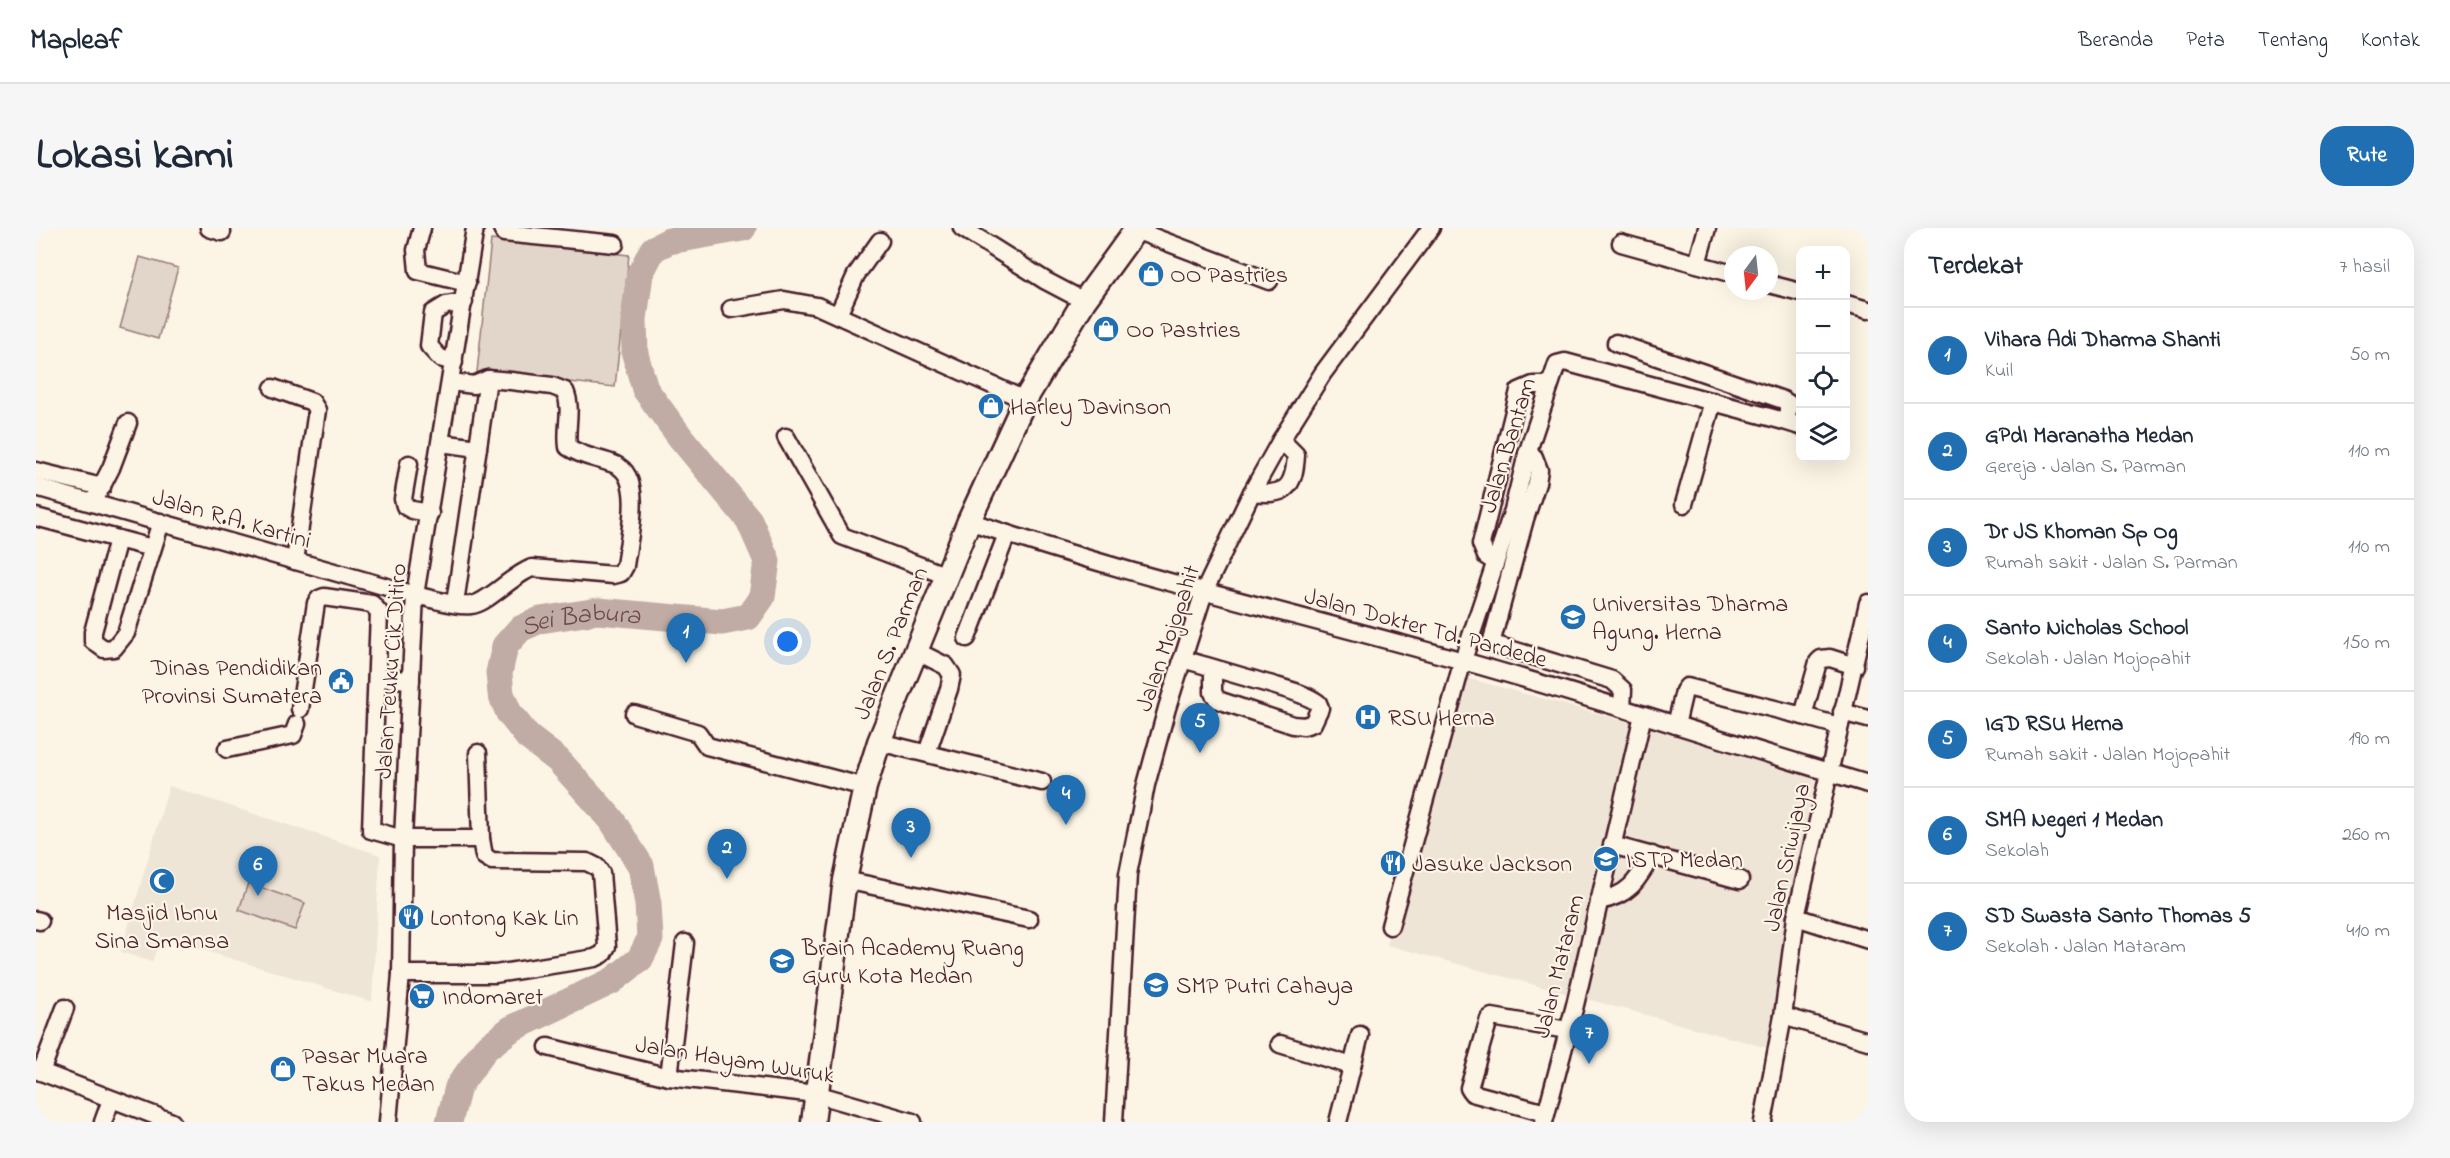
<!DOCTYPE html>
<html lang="id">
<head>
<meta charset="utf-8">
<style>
	body { margin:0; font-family:"Indie Flower",sans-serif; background:#f6f6f7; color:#1f2937 }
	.controls { position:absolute; right:18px; top:18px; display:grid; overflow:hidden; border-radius:12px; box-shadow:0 6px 24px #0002 }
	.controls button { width:54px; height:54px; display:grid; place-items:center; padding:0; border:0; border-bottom:2px solid #e0e1e3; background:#fff; color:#1f2937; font:30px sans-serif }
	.compass { position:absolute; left:1688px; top:18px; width:54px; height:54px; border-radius:50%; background:#fff; box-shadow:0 6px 24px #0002; rotate:195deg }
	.you { position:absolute; left:752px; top:414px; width:21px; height:21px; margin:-15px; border:4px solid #fff; border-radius:50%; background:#1a73e8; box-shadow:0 0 0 9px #1a73e833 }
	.badge { display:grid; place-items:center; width:39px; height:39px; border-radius:50%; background:#1f6fb2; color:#fff; font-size:20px; font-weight:700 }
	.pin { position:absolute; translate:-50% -50px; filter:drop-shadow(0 2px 3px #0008) }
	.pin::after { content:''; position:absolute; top:32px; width:21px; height:18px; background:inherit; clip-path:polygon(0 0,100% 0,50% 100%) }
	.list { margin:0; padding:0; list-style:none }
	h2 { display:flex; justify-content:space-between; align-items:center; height:78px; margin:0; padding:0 24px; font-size:26px }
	h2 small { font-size:20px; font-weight:400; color:#747a83 }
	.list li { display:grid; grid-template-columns:39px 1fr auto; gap:18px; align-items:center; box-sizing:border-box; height:96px; padding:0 24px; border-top:2px solid #e0e1e3 }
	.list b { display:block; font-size:22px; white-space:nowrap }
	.list p { margin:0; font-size:20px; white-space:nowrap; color:#747a83 }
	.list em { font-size:20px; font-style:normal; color:#747a83 }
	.icon { flex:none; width:33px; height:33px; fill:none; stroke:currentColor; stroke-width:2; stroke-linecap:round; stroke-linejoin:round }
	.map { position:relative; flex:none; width:1832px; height:894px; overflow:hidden; border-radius:24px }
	header { display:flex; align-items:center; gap:36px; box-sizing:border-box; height:84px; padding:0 30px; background:#fff; border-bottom:2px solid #e0e1e3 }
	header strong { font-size:28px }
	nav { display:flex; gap:33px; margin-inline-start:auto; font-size:21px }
	.intro { display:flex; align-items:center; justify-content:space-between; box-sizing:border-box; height:144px; padding:0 36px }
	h1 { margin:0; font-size:42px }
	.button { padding:15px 27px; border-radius:24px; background:#1f6fb2; color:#fff; font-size:21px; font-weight:700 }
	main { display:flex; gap:36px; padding:0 36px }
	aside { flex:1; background:#fff; border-radius:24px; box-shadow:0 6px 24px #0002 }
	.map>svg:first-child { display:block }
	.built { fill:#eee5d7 }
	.green { fill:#e2d5ca; stroke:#967a7a; stroke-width:1.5 }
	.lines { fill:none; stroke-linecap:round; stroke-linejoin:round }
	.river { stroke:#c0aca5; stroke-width:27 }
	.minor-casing { stroke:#4a1f2b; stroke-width:21 }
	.major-casing { stroke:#4a1f2b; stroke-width:27 }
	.minor { stroke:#fcf5e5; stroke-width:16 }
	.major { stroke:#fcf5e5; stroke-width:22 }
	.labels { text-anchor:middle; stroke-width:4.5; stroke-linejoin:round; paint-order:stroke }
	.poi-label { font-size:24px; fill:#4a1f2b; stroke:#fcf5e5; text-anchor:start }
	.street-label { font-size:24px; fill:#4a1f2b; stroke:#fcf5e5 }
	.water-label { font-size:26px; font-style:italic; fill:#6d4950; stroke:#fcf5e5 }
</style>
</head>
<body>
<header>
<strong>Mapleaf</strong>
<nav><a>Beranda</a><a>Peta</a><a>Tentang</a><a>Kontak</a></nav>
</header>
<div class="intro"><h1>Lokasi kami</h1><a class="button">Rute</a></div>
<main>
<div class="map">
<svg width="1832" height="894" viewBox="0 0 1832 894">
	<rect width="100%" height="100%" fill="#fcf5e5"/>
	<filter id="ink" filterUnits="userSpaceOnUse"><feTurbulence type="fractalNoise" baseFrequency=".0167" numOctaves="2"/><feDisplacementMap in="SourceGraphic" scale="12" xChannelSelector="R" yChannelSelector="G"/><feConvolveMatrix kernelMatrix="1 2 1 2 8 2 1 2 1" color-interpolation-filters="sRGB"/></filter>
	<g filter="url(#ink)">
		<g class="built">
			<polygon points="1424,448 1780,545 1732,820 1351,717"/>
			<polygon points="133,558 344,627 336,774 125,709 116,734 85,724"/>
		</g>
		<g class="green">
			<polygon points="455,12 593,27 579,159 441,144"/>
			<polygon points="104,29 142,40 122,111 84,100"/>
			<polygon points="212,655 269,675 259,702 203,682"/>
		</g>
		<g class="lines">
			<path class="river" id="s1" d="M 413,894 L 422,859 L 449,821 L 475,801 L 576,753 L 604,731 L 614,711 L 612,676 L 605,638 L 575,591 L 551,564 L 522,532 L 492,509 L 473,485 L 465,466 L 463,445 L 469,418 L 484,401 L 504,392 L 562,383 L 686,394 L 712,389 L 726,369 L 731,333 L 713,292 L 645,210 L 609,161 L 599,126 L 598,91 L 604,46 L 617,21 L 633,13 L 707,0"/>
			<defs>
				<g id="minor">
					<polyline points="173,0 186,4"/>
					<polyline points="386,0 380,22 382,43 431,55"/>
					<polyline points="466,0 468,5 579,16"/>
					<polyline points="926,0 1010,53 1048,73"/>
					<polyline points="1099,2 1233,53"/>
					<polyline points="1585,15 1697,46"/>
					<polyline points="1661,36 1671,0"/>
					<polyline points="1733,56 1764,64"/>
					<polyline points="1810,76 1832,82"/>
					<polyline points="695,81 748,72 781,78 989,172"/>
					<polyline points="802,87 820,47 844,13"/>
					<polyline points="418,134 404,130 393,118 397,85 410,77 428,74"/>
					<polyline points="237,160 276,174 281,182 259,333"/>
					<polyline points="1748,193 1764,198"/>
					<polyline points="750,209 806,308 911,348"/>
					<polyline points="405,215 442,220"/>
					<polyline points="1491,226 1498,229 1503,242 1501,255 1489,291 1456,412 1460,417 1576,452 1587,462 1586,480"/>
					<polyline points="373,236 367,271 369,278 376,282 394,285"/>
					<polyline points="0,243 66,259"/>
					<path d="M 0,259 L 379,367 C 395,370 420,379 435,377 C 451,376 476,347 496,340 L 577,347 L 585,345 L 589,338 C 592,313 609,250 580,237 C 564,230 548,230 532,219 C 529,200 537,181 529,163 L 516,158 L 475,153 L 452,151 L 438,157 L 415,154"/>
					<path d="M 1216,264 C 1248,268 1258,262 1260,227 L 1245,212"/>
					<polyline points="57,275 75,240 92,195"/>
					<polyline points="1648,276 1677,173"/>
					<polyline points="0,289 82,311 57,404 57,413 68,421 78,420 90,405 125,294"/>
					<path d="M 933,293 C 1095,349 1262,386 1427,433 C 1563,471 1697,516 1832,556"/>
					<polyline points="82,311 116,320"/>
					<polyline points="1459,334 1450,328 1445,316 1483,163 1497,157 1513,157"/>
					<polyline points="419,375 452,151"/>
					<polyline points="931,410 971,306"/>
					<polyline points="880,423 910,438 916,447 913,461 891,525"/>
					<path d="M 1146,431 C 1175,439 1204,448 1233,456 C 1249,461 1268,465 1282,475 L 1284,480 L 1277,495 L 1268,498 L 1257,497 L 1182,472 L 1177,465 L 1177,440"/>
					<polyline points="341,450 375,452"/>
					<polyline points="264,481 280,375 283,371 288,369 336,376 343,384 335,602 367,611 445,611 448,628 456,633 551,634 561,639 565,645 571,718 567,726 559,730 459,746 365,746"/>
					<polyline points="1806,484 1832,491"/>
					<polyline points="598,486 662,505 671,518 829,559"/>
					<polyline points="1767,488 1803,498"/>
					<polyline points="1640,497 1648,463 1651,459 1767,488 1782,434 1785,431 1794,430 1819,438"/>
					<polyline points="843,514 1006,554"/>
					<polyline points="191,521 257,507 261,496"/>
					<polyline points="442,525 445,611"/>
					<polyline points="1576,617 1704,652"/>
					<polyline points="809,652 993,691"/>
					<path d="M 1563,673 C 1594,667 1601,653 1616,627"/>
					<polyline points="1760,689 1832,712"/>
					<polyline points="0,692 4,693"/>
					<polyline points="1354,698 1427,432 1477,282 1491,226 1521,136 1529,134 1748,193 1752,184 1752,175 1747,172 1580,115"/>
					<polyline points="1747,788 1832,813"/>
					<polyline points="1244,816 1316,838"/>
					<polyline points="512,819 633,849 780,866 877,894"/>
					<polyline points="0,842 136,894"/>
					<polyline points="5,844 29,780"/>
					<polyline points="633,849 649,715"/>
					<polyline points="1510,885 1436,865 1433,860 1453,791 1456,789 1531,802"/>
					<polyline points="67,894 75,872"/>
					<polyline points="352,894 365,746 367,611 379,367 439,0"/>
					<polyline points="1078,894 1092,646 1110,557 1131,480 1168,364 1216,264 1245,212 1287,145 1395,0"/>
					<polyline points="1302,894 1324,807"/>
					<polyline points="1508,894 1539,777 1607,487"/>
					<polyline points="1727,894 1747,788 1760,689 1832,375"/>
				</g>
				<polyline id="major" points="777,894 809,652 829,559 843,514 933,293 989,172 1048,73 1101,0"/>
			</defs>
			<use href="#minor" class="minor-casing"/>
			<use href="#major" class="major-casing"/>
			<use href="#minor" class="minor"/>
			<use href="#major" class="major"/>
		</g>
	</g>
	<defs>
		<symbol id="shop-disc" viewBox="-11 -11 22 22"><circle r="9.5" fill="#1f6fb2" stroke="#fcf5e5"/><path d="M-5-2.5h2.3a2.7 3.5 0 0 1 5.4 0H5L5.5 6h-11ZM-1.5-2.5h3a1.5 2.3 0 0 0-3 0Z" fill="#fff"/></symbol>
		<symbol id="university-disc" viewBox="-11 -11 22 22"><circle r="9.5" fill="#1f6fb2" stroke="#fcf5e5"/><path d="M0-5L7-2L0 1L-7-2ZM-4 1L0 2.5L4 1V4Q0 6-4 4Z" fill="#fff"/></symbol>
		<symbol id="civic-disc" viewBox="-11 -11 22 22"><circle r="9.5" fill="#1f6fb2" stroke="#fcf5e5"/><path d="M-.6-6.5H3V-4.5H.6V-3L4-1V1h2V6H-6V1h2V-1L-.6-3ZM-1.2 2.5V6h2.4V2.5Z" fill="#fff"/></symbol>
		<symbol id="hospital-disc" viewBox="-11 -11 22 22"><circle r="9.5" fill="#1f6fb2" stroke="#fcf5e5"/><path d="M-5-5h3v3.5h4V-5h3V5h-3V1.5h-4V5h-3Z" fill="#fff"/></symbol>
		<symbol id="restaurant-disc" viewBox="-11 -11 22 22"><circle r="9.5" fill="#1f6fb2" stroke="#fcf5e5"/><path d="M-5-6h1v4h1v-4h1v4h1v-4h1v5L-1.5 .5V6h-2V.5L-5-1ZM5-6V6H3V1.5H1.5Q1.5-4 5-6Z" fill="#fff"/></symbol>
		<symbol id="mosque-disc" viewBox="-11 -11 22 22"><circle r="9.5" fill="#1f6fb2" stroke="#fcf5e5"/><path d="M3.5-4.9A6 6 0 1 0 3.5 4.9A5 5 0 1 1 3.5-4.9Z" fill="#fff"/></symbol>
		<symbol id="school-disc" viewBox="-11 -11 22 22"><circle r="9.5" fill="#1f6fb2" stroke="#fcf5e5"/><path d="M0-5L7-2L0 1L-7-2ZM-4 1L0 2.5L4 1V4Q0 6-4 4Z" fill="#fff"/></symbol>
		<symbol id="supermarket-disc" viewBox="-11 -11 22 22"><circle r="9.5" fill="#1f6fb2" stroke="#fcf5e5"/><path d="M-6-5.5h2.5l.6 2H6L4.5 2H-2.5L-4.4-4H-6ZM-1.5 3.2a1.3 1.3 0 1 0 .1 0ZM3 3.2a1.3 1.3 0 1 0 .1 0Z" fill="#fff"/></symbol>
	</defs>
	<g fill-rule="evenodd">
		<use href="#shop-disc" x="1100" y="31" width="30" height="30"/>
		<use href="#shop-disc" x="1055" y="86" width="30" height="30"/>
		<use href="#shop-disc" x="940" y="163" width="30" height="30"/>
		<use href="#university-disc" x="1522" y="374" width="30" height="30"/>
		<use href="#civic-disc" x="290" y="438" width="30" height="30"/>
		<use href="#hospital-disc" x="1317" y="474" width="30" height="30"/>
		<use href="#university-disc" x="1555" y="616" width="30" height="30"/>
		<use href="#restaurant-disc" x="1342" y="620" width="30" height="30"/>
		<use href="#mosque-disc" x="111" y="638" width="30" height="30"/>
		<use href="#restaurant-disc" x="360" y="674" width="30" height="30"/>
		<use href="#school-disc" x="731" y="718" width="30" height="30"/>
		<use href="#school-disc" x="1105" y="742" width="30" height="30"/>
		<use href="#supermarket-disc" x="371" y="753" width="30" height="30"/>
		<use href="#shop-disc" x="232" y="826" width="30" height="30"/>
	</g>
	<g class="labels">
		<g class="poi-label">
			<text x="1134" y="54">OO Pastries</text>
			<text x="1090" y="109">Oo Pastries</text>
			<text x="974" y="186">Harley Davinson</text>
			<text x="1556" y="383">Universitas Dharma<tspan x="1556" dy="28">Agung. Herna</tspan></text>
			<text x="286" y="447" text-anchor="end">Dinas Pendidikan<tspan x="286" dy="28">Provinsi Sumatera</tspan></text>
			<text x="1352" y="497">RSU Herna</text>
			<text x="1590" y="639">ISTP Medan</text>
			<text x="1376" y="643">Jasuke Jackson</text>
			<text x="126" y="692" text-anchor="middle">Masjid Ibnu<tspan x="126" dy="28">Sina Smansa</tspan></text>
			<text x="394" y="697">Lontong Kak Lin</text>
			<text x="766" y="727">Brain Academy Ruang<tspan x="766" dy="28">Guru Kota Medan</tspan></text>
			<text x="1140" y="765">SMP Putri Cahaya</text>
			<text x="406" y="776">Indomaret</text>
			<text x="266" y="835">Pasar Muara<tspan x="266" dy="28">Takus Medan</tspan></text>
		</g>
		<g class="street-label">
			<text transform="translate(1471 217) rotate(-73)" y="8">Jalan Bantam</text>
			<text transform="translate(196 290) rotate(16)" y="8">Jalan R.A. Kartini</text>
			<text transform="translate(1390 399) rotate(15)" y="8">Jalan Dokter Td. Pardede</text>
			<text transform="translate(1131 410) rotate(-71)" y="8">Jalan Mojopahit</text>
			<text transform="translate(854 415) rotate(-68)" y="8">Jalan S. Parman</text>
			<text transform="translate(354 443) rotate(-86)" y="8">Jalan Teuku Cik Ditiro</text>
			<text transform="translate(1750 629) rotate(-78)" y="8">Jalan Sriwijaya</text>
			<text transform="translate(1522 738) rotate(-76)" y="8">Jalan Mataram</text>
			<text transform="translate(699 831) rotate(9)" y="8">Jalan Hayam Wuruk</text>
		</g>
		<g class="water-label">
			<text dy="9" stroke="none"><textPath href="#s1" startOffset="717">Sei Babura</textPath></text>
		</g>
	</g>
</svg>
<div class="controls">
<button>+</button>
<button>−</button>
<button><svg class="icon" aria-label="locate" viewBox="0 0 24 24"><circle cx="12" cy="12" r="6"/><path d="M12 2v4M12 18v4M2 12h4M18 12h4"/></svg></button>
<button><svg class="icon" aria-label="layers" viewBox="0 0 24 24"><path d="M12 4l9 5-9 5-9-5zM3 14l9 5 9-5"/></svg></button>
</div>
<svg class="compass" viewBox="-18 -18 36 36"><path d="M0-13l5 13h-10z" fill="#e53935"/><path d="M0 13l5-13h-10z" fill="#747a83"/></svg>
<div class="you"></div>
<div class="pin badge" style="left:650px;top:435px">1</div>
<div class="pin badge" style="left:691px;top:651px">2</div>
<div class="pin badge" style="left:875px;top:630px">3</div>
<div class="pin badge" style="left:1030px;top:597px">4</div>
<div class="pin badge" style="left:1164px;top:525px">5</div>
<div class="pin badge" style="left:222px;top:668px">6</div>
<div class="pin badge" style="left:1553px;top:836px">7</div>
</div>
<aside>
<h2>Terdekat<small>7 hasil</small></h2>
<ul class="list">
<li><span class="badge">1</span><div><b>Vihara Adi Dharma Shanti</b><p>Kuil</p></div><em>50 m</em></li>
<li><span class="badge">2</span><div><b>GPdI Maranatha Medan</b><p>Gereja · Jalan S. Parman</p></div><em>110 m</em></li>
<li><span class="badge">3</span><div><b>Dr JS Khoman Sp Og</b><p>Rumah sakit · Jalan S. Parman</p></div><em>110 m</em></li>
<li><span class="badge">4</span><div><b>Santo Nicholas School</b><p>Sekolah · Jalan Mojopahit</p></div><em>150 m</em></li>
<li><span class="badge">5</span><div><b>IGD RSU Herna</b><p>Rumah sakit · Jalan Mojopahit</p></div><em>190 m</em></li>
<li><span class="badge">6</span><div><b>SMA Negeri 1 Medan</b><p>Sekolah</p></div><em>260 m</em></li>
<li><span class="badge">7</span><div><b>SD Swasta Santo Thomas 5</b><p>Sekolah · Jalan Mataram</p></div><em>410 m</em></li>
</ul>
</aside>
</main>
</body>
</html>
